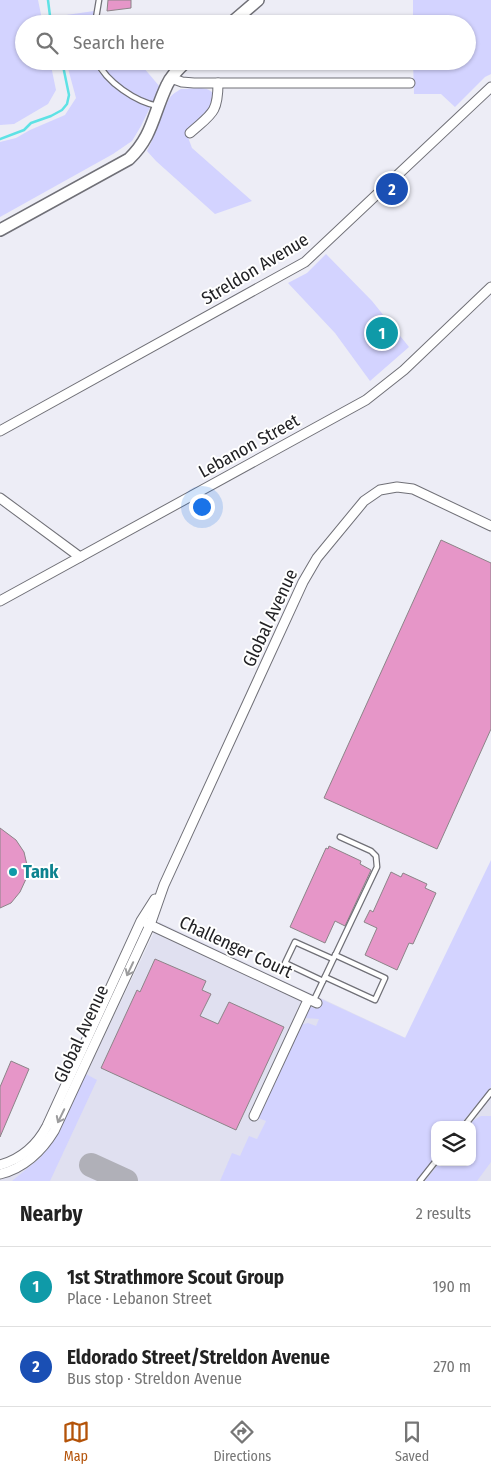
<!DOCTYPE html>
<html lang="en">
<head>
<meta charset="utf-8">
<style>
	body { margin:0; font-family:"Fira Sans Condensed",sans-serif; background:#f2f2f2; color:#222 }
	.controls { position:absolute; right:15px; bottom:15px; display:grid; overflow:hidden; border-radius:10px; box-shadow:0 1px 4px #0004 }
	.controls button { width:45px; height:45px; display:grid; place-items:center; padding:0; border:0; border-bottom:1px solid #e0e0e0; background:#fff; color:#222; font:25px sans-serif }
	.you { position:absolute; left:201px; top:506px; width:18px; height:18px; margin:-12px; border:4px solid #fff; border-radius:50%; background:#1a73e8; box-shadow:0 0 0 8px #1a73e833 }
	.badge { display:grid; place-items:center; width:32px; height:32px; border-radius:50%; background:#b45309; color:#fff; font-size:16px; font-weight:700 }
	.pin { position:absolute; translate:-50% -50%; border:2px solid #fff; box-shadow:0 1px 5px #0006 }
	.list { margin:0; padding:0; list-style:none }
	h2 { display:flex; justify-content:space-between; align-items:center; height:65px; margin:0; padding:0 20px; font-size:21px }
	h2 small { font-size:16px; font-weight:400; color:#767676 }
	.list li { display:grid; grid-template-columns:32px 1fr auto; gap:15px; align-items:center; box-sizing:border-box; height:80px; padding:0 20px; border-top:1px solid #e0e0e0 }
	.list b { display:block; font-size:19px; white-space:nowrap }
	.list p { margin:0; font-size:16px; white-space:nowrap; color:#767676 }
	.list em { font-size:16px; font-style:normal; color:#767676 }
	.icon { flex:none; width:28px; height:28px; fill:none; stroke:currentColor; stroke-width:2; stroke-linecap:round; stroke-linejoin:round }
	.map { position:relative; flex:none; width:491px; height:1181px; overflow:hidden }
	.search { position:absolute; background:#fff; box-shadow:0 1px 4px #0004; left:15px; right:15px; top:15px; height:55px; display:flex; align-items:center; gap:12px; box-sizing:border-box; padding:0 18px; border-radius:28px; color:#767676; font-size:19px }
	.sheet { height:225px; background:#fff }
	nav { display:flex; justify-content:space-around; align-items:center; box-sizing:border-box; height:70px; border-top:1px solid #e0e0e0; background:#fff; font-size:14px; color:#767676 }
	nav a { display:grid; justify-items:center; gap:2px }
	nav .on { color:#b45309 }
	.map>svg:first-child { display:block }
	.built { fill:#e0e0f0; fill-rule:evenodd }
	.green { fill:#d3d3ff }
	.lines { fill:none; stroke-linecap:round; stroke-linejoin:round }
	.stream { stroke:#5ee2e5; stroke-width:2.5 }
	.taxiway { stroke:#b0b0b8; stroke-width:24 }
	.building { fill:#e696c8; stroke:#8c8488 }
	.lane-casing { stroke:#707077; stroke-width:7 }
	.street-casing { stroke:#707077; stroke-width:11 }
	.secondary-casing { stroke:#707077; stroke-width:14 }
	.lane { stroke:#fff; stroke-width:4.5 }
	.street { stroke:#fff; stroke-width:9 }
	.secondary { stroke:#fff; stroke-width:11 }
	.oneway { stroke:#9c9c9d }
	.culture-dot { fill:#0f9aa8; stroke:#fff; stroke-width:2 }
	.labels { text-anchor:middle; stroke-width:4; stroke-linejoin:round; paint-order:stroke }
	.street-label { font-size:18px; fill:#222225; stroke:#fff }
	.culture-label { font-size:18px; font-weight:bold; fill:#0d838f; stroke:#fff; text-anchor:start }
</style>
</head>
<body>
<div class="map">
<svg width="491" height="1181" viewBox="0 0 491 1181">
	<rect width="100%" height="100%" fill="#ededf6"/>
	<path class="built" d="M 159,922 L 491,1078 L 491,1181 L 0,1181 L 0,1179 L 20,1172 L 34,1163 L 45,1152 L 54,1141 ZM 435,1125 L 472,1125 L 472,1162 L 435,1162 Z"/>
	<g class="green">
		<polygon points="0,0 38,0 43,24 24,24 24,61 50,61 56,90 48,104 14,124 0,125"/>
		<polygon points="413,0 491,0 491,74 485,77 455,107 441,94 414,94 413,61 467,61 467,24 413,24"/>
		<polygon points="94,11 105,24 60,24 59,16"/>
		<polygon points="66,61 138,61 160,87 141,126 132,141 113,154 0,217 0,142 16,138 30,130 65,115 76,98"/>
		<path d="M 181,89 C 189,89 202,86 209,90 C 227,99 193,126 186,132 L 192,148 L 252,201 L 215,214 L 156,161 L 147,151 C 156,134 160,115 169,99 C 172,94 176,92 181,89 Z"/>
		<polygon points="326,254 372,301 409,347 370,381 335,333 288,283 307,273"/>
		<polygon points="491,860 491,1087 460,1125 435,1125 435,1157 416,1181 220,1181 232,1153 240,1156 249,1136 257,1139 266,1121 258,1118 300,1025 308,1023 316,1026 319,1019 304,1018 310,1006 316,1009 321,999 405,1038"/>
		<polygon points="86,1074 97,1080 50,1181 12,1181 40,1158 54,1141"/>
		<polygon points="481,1116 491,1116 491,1162 477,1181 425,1181 440,1162 472,1162 472,1125 470,1125 474,1120"/>
	</g>
	<g class="lines">
		<g class="stream">
			<polyline points="48,0 51,24"/>
			<polyline points="0,139 24,130 31,123 51,116 62,110 67,104 69,95 62,61"/>
		</g>
		<polyline class="taxiway" points="91,1165 126,1181"/>
	</g>
	<g class="building">
		<polygon points="108,0 131,0 131,8 107,11"/>
		<polygon points="383,317 398,336 382,350 366,330"/>
		<polygon points="441,540 491,563 491,729 437,849 324,798"/>
		<polygon points="0,828 16,840 24,852 27,865 26,879 20,892 11,903 0,908"/>
		<polygon points="329,846 361,861 360,864 371,870 345,926 335,921 325,943 290,927 326,848 328,849"/>
		<polygon points="391,872 401,877 403,873 427,884 425,888 436,893 413,944 409,943 397,970 365,955 377,928 364,922 370,910 373,912"/>
		<polygon points="155,959 206,981 202,990 211,994 200,1016 218,1024 229,1002 284,1027 236,1130 101,1068 137,990 140,992"/>
		<polygon points="11,1061 29,1069 0,1137 0,1087"/>
	</g>
	<g class="lines">
		<defs>
			<g id="lane">
				<polyline points="95,24 99,0"/>
				<path d="M 97,61 C 106,82 136,102 158,106"/>
				<polyline points="325,977 375,1000 385,978 335,955"/>
				<polyline points="323,981 285,963 295,942 333,959"/>
				<polyline points="313,1002 377,867 376,856 371,851 340,837"/>
				<polyline points="465,1125 491,1092"/>
				<polyline points="420,1181 435,1162"/>
			</g>
			<g id="street">
				<polyline points="171,78 182,82 194,83 410,83"/>
				<path d="M 190,133 C 211,114 218,114 218,83"/>
				<polyline points="0,431 305,262 491,87"/>
				<polyline points="0,498 80,557"/>
				<polyline points="0,601 366,400 404,370 491,287"/>
				<polyline points="146,923 317,1003"/>
				<polyline points="254,1116 308,1000"/>
				<path d="M 0,1165 C 21,1159 37,1145 47,1126 L 141,921 L 155,899"/>
				<path d="M 0,1174 C 23,1169 42,1151 54,1131 L 150,925 L 164,885 L 303,582 L 317,558 L 364,501 L 380,490 L 397,487 L 413,489 L 491,526"/>
			</g>
			<g id="secondary">
				<polyline points="230,24 258,0"/>
				<path d="M 0,230 L 129,159 C 153,136 153,114 167,85 C 171,76 179,68 187,61"/>
			</g>
		</defs>
		<use href="#lane" class="lane-casing"/>
		<use href="#street" class="street-casing"/>
		<use href="#secondary" class="secondary-casing"/>
		<use href="#lane" class="lane"/>
		<use href="#street" class="street"/>
		<use href="#secondary" class="secondary"/>
	</g>
	<defs><path id="oneway-shaft" d="M-6 0H5M1.5-3L5.5 0L1.5 3" fill="none" stroke-width="1.6" stroke-linecap="round" stroke-linejoin="round" transform="scale(1.25)"/></defs>
	<g class="oneway">
		<use href="#oneway-shaft" transform="translate(130 969) rotate(115)"/>
		<use href="#oneway-shaft" transform="translate(61 1116) rotate(116)"/>
	</g>
	<circle class="culture-dot" cx="13" cy="872" r="5"/>
	<g class="labels">
		<g class="street-label">
			<text transform="translate(255 269) rotate(-31)" y="6">Streldon Avenue</text>
			<text transform="translate(249 446) rotate(-29)" y="6">Lebanon Street</text>
			<text transform="translate(270 618) rotate(-65)" y="6">Global Avenue</text>
			<text transform="translate(236 947) rotate(25)" y="6">Challenger Court</text>
			<text transform="translate(81 1034) rotate(-65)" y="6">Global Avenue</text>
		</g>
		<g class="culture-label">
			<text x="23" y="878">Tank</text>
		</g>
	</g>
</svg>
<div class="controls">
<button><svg class="icon" aria-label="layers" viewBox="0 0 24 24"><path d="M12 4l9 5-9 5-9-5zM3 14l9 5 9-5"/></svg></button>
</div>
<div class="you"></div>
<div class="pin badge" style="left:382px;top:333px;background:#0f9aa8">1</div>
<div class="pin badge" style="left:392px;top:189px;background:#1a4fb4">2</div>
<div class="search"><svg class="icon" aria-label="search" viewBox="0 0 24 24"><circle cx="10" cy="10" r="6"/><path d="M15 15l6 6"/></svg>Search here</div>
</div>
<section class="sheet">
<h2>Nearby<small>2 results</small></h2>
<ul class="list">
<li><span class="badge" style="background:#0f9aa8">1</span><div><b>1st Strathmore Scout Group</b><p>Place · Lebanon Street</p></div><em>190 m</em></li>
<li><span class="badge" style="background:#1a4fb4">2</span><div><b>Eldorado Street/Streldon Avenue</b><p>Bus stop · Streldon Avenue</p></div><em>270 m</em></li>
</ul>
</section>
<nav>
<a class="on"><svg class="icon" aria-label="map" viewBox="0 0 24 24"><path d="M3 6l6-2 6 2 6-2v14l-6 2-6-2-6 2zM9 4v14M15 6v14"/></svg>Map</a>
<a><svg class="icon" aria-label="directions" viewBox="0 0 24 24"><path d="M12 3l9 9-9 9-9-9zM9 14v-3h6M13 9l2 2-2 2"/></svg>Directions</a>
<a><svg class="icon" aria-label="saved" viewBox="0 0 24 24"><path d="M7 4h10v16l-5-4-5 4z"/></svg>Saved</a>
</nav>
</body>
</html>
